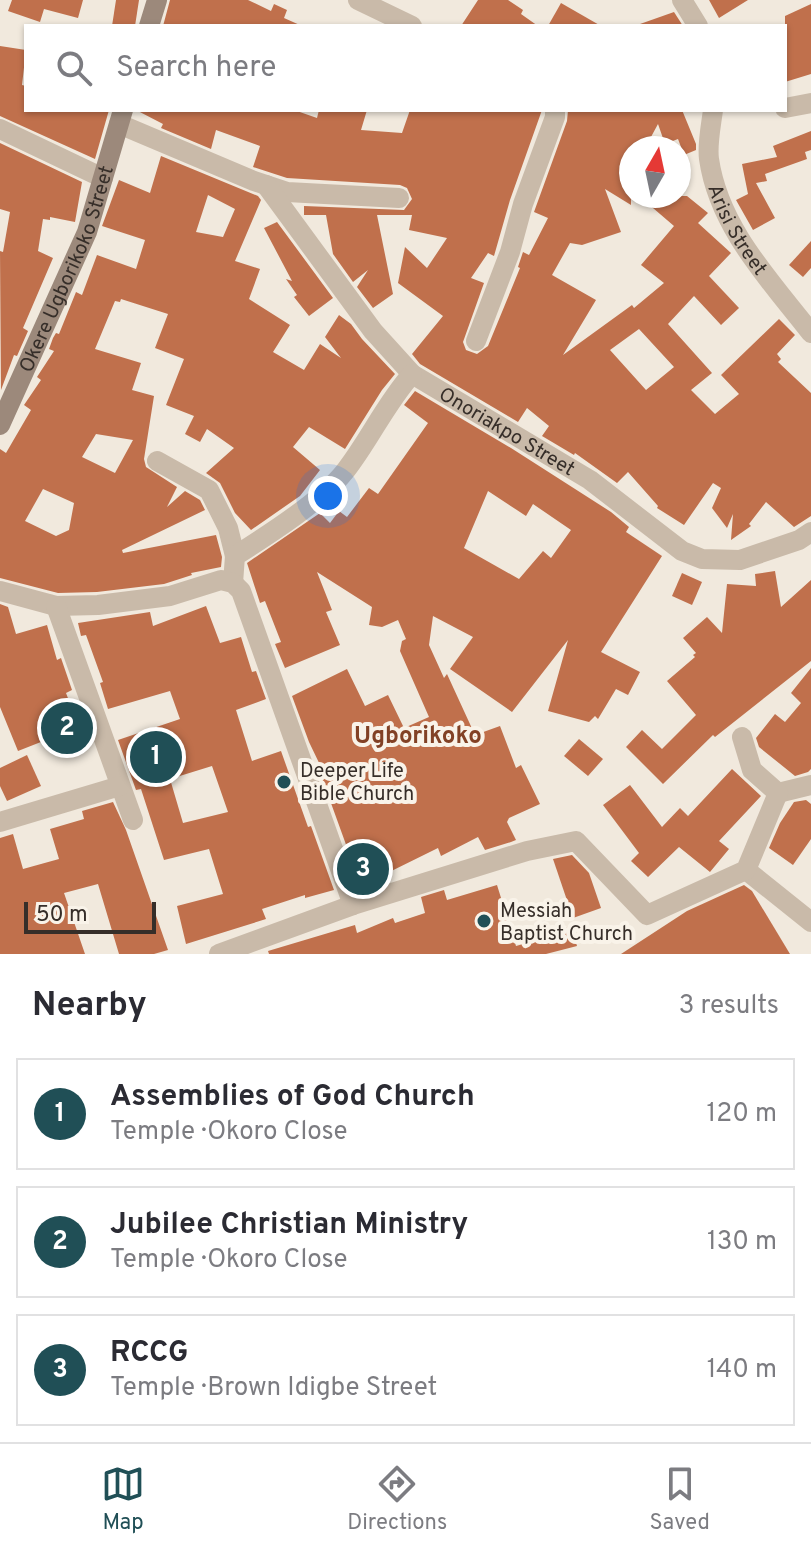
<!DOCTYPE html>
<html lang="en">
<head>
<meta charset="utf-8">
<style>
	body { margin:0; font-family:Overpass,sans-serif; background:#f2f2f3; color:#2b2b33 }
	.compass { position:absolute; left:619px; top:136px; width:72px; height:72px; border-radius:50%; background:#fff; box-shadow:0 2px 6px #0004; rotate:9deg }
	.scale { position:absolute; left:24px; bottom:20px; width:132px; box-sizing:border-box; padding-left:8px; border:4px solid #362e29; border-top:0; font-size:22px; line-height:28px; white-space:nowrap; color:#362e29; -webkit-text-stroke:6px #f9f3e9; paint-order:stroke }
	.you { position:absolute; left:328px; top:496px; width:28px; height:28px; margin:-20px; border:6px solid #fff; border-radius:50%; background:#1a73e8; box-shadow:0 0 0 12px #1a73e833 }
	.badge { display:grid; place-items:center; width:52px; height:52px; border-radius:50%; background:#204f56; color:#fff; font-size:26px; font-weight:700 }
	.pin { position:absolute; translate:-50% -50%; border:4px solid #fff; box-shadow:0 2px 8px #0006 }
	.list { margin:0; padding:0; list-style:none }
	h2 { display:flex; justify-content:space-between; align-items:center; height:104px; margin:0; padding:0 32px; font-size:34px }
	h2 small { font-size:26px; font-weight:400; color:#7c7c81 }
	.list li { display:grid; grid-template-columns:52px 1fr auto; gap:24px; align-items:center; box-sizing:border-box; height:112px; margin:0 16px 16px; padding:0 16px; border:2px solid #e1e1e2; border-radius:0px }
	.list b { display:block; font-size:30px; white-space:nowrap }
	.list p { margin:0; font-size:26px; white-space:nowrap; color:#7c7c81 }
	.list em { font-size:26px; font-style:normal; color:#7c7c81 }
	.icon { flex:none; width:44px; height:44px; fill:none; stroke:currentColor; stroke-width:2; stroke-linecap:round; stroke-linejoin:round }
	.map { position:relative; flex:none; width:811px; height:954px; overflow:hidden }
	.search { position:absolute; background:#fff; box-shadow:0 2px 6px #0004; left:24px; right:24px; top:24px; height:88px; display:flex; align-items:center; gap:20px; box-sizing:border-box; padding:0 28px; border-radius:0px; color:#7c7c81; font-size:30px }
	.sheet { height:488px; background:#fff }
	nav { display:flex; justify-content:space-around; align-items:center; box-sizing:border-box; height:112px; border-top:2px solid #e1e1e2; background:#fff; font-size:22px; color:#7c7c81 }
	nav a { display:grid; justify-items:center; gap:4px }
	nav .on { color:#204f56 }
	.map>svg:first-child { display:block }
	.building { fill:#c0704c; fill-rule:evenodd }
	.lines { fill:none; stroke-linecap:round; stroke-linejoin:round }
	.street { stroke:#c9baa9; stroke-width:20 }
	.secondary { stroke:#9c897b; stroke-width:20 }
	.poi-dot { fill:#204f56; stroke:#f9f3e9; stroke-width:3 }
	.labels { text-anchor:middle; stroke-width:8; stroke-linejoin:round; paint-order:stroke }
	.street-label { font-size:20px; fill:#362e29; stroke:#f9f3e9 }
	.poi-label { font-size:20px; fill:#362e29; stroke:#f9f3e9; text-anchor:start }
	.quarter-label { font-size:24px; font-weight:bold; fill:#824125; stroke:#f9f3e9 }
</style>
</head>
<body>
<div class="map">
<svg width="811" height="954" viewBox="0 0 811 954">
	<rect width="100%" height="100%" fill="#f1e9dd"/>
	<g class="building">
		<polygon points="12,0 83,0 78,18 44,9 40,22 8,11"/>
		<polygon points="116,0 139,0 135,26 112,26"/>
		<polygon points="170,0 248,0 271,11 274,4 287,10 284,18 302,26 163,26"/>
		<polygon points="478,0 508,0 523,10 521,14 538,26 461,26"/>
		<polygon points="709,0 748,0 719,18"/>
		<polygon points="561,3 601,26 548,26"/>
		<polygon points="811,4 811,74 785,82 785,16"/>
		<polygon points="674,12 683,26 641,26 640,24"/>
		<polygon points="0,46 26,50 22,85 26,86 26,110 109,110 95,159 0,116"/>
		<path d="M 136,110 L 294,110 L 317,118 L 319,110 L 367,110 L 361,130 L 402,133 L 410,110 L 542,110 L 510,200 L 494,256 L 488,253 L 471,278 L 484,283 L 463,342 L 466,350 L 477,354 L 488,346 L 520,268 L 518,267 L 523,252 L 529,255 L 548,218 L 534,212 L 567,121 L 568,110 L 682,110 L 696,144 L 696,150 L 684,155 L 678,139 L 665,144 L 658,124 L 645,148 L 631,148 L 631,205 L 605,189 L 621,232 L 582,245 L 570,243 L 552,275 L 596,300 L 563,355 L 632,305 L 634,308 L 664,283 L 641,265 L 674,226 L 639,196 L 687,196 L 708,213 L 698,223 L 731,253 L 709,276 L 739,308 L 721,325 L 694,296 L 668,324 L 712,373 L 691,390 L 715,414 L 739,394 L 721,375 L 779,319 L 795,335 L 777,354 L 781,359 L 778,362 L 811,393 L 811,516 L 794,527 L 766,502 L 749,524 L 751,526 L 731,540 L 733,514 L 727,528 L 712,508 L 721,488 L 713,483 L 684,525 L 657,508 L 658,506 L 628,472 L 617,483 L 575,453 L 574,455 L 542,436 L 549,426 L 527,408 L 518,422 L 420,364 L 412,354 L 443,316 L 398,283 L 405,247 L 427,268 L 447,238 L 409,230 L 412,215 L 377,215 L 393,294 L 373,308 L 357,287 L 368,270 L 353,282 L 333,254 L 326,215 L 304,215 L 304,206 L 404,210 L 412,199 L 407,188 L 400,185 L 287,178 L 253,167 L 260,146 L 216,130 L 211,149 L 161,128 L 163,124 ZM 639,329 L 674,367 L 646,390 L 610,350 Z"/>
		<polygon points="811,131 811,150 805,152 807,159 765,174 767,181 756,183 775,218 753,230 736,200 748,194 742,164 777,157 773,146"/>
		<polygon points="0,143 82,182 75,222 50,217 50,220 43,219 38,251 53,258 23,328 28,331 17,356 14,355 1,390 0,251 3,252 10,212 0,209"/>
		<path d="M 161,156 L 258,196 L 261,200 L 235,261 L 260,269 L 249,299 L 290,325 L 273,352 L 304,370 L 320,344 L 341,358 L 325,337 L 339,315 L 351,324 L 362,339 L 395,374 L 382,390 L 345,449 L 309,427 L 293,447 L 320,470 L 300,496 L 251,530 L 235,513 L 220,483 L 206,473 L 234,448 L 207,429 L 200,442 L 185,434 L 194,416 L 166,405 L 184,359 L 155,348 L 168,314 L 121,299 L 120,302 L 115,301 L 95,349 L 141,363 L 132,390 L 154,396 L 144,459 L 146,467 L 177,487 L 167,507 L 185,491 L 200,500 L 205,510 L 122,550 L 123,553 L 216,535 L 222,557 L 221,567 L 191,573 L 192,575 L 164,584 L 97,592 L 58,593 L 0,578 L 0,449 L 6,453 L 31,410 L 24,405 L 41,380 L 37,377 L 54,351 L 49,349 L 53,338 L 56,333 L 59,334 L 76,292 L 82,295 L 97,255 L 136,269 L 145,240 L 102,226 L 119,180 L 150,193 ZM 208,195 L 235,209 L 223,237 L 196,232 ZM 96,434 L 133,440 L 115,473 L 82,457 ZM 43,489 L 74,503 L 69,530 L 56,536 L 25,521 Z"/>
		<polygon points="277,222 333,298 309,316 294,297 297,295 286,279 292,281 264,228"/>
		<polygon points="811,241 811,268 803,277 789,265"/>
		<path d="M 415,391 L 511,448 L 611,512 L 629,527 L 626,532 L 662,556 L 601,652 L 640,672 L 628,695 L 616,689 L 598,719 L 595,716 L 589,722 L 548,711 L 568,640 L 512,712 L 450,669 L 473,637 L 433,616 L 429,645 L 444,678 L 447,674 L 475,735 L 500,726 L 516,768 L 521,765 L 540,804 L 509,818 L 507,822 L 516,840 L 511,842 L 485,850 L 478,837 L 441,856 L 438,848 L 361,886 L 319,770 L 322,769 L 309,742 L 292,696 L 347,669 L 365,706 L 388,695 L 404,728 L 429,717 L 400,651 L 402,641 L 406,639 L 398,620 L 382,627 L 369,625 L 372,607 L 317,572 L 332,610 L 326,612 L 340,645 L 285,668 L 275,644 L 281,642 L 265,601 L 260,603 L 247,563 L 320,513 L 330,523 L 339,511 L 347,517 L 369,488 L 378,494 L 428,423 L 404,405 ZM 488,491 L 526,516 L 533,504 L 571,530 L 551,558 L 543,551 L 519,579 L 464,548 Z"/>
		<polygon points="775,571 781,607 811,580 811,661 715,737 713,735 663,784 626,747 642,730 662,749 696,715 667,681 695,657 693,655 696,653 683,638 707,617 722,633 727,584 756,586 755,574"/>
		<polygon points="682,573 702,582 692,605 672,596"/>
		<polygon points="0,604 8,607 16,634 47,625 57,660 61,658 72,690 66,693 79,727 18,751 0,707"/>
		<path d="M 206,606 L 220,643 L 241,637 L 252,672 L 256,671 L 266,699 L 236,710 L 252,761 L 281,751 L 308,827 L 311,826 L 334,890 L 305,898 L 305,895 L 262,909 L 266,919 L 186,944 L 177,906 L 223,894 L 209,849 L 164,860 L 141,789 L 136,790 L 118,740 L 180,719 L 170,691 L 108,709 L 100,683 L 103,682 L 86,635 L 81,636 L 78,623 L 150,612 L 153,626 ZM 212,766 L 228,812 L 183,823 L 170,779 Z"/>
		<polygon points="811,668 811,769 808,772 795,776 759,747 756,738 775,714 785,722 801,703 791,693"/>
		<polygon points="579,739 603,759 588,776 564,756"/>
		<polygon points="27,755 41,786 7,801 0,786 0,768"/>
		<polygon points="732,769 761,796 719,841 729,849 710,872 679,847 648,877 631,861 639,853 603,805 630,785 662,827 680,808 688,816"/>
		<polygon points="806,800 811,804 811,839 793,865 769,848 780,823 794,802"/>
		<polygon points="113,802 126,830 168,950 154,954 119,954 98,884 64,893 85,954 0,954 0,838 13,834 23,869 59,859 50,829 84,819 82,811"/>
		<polygon points="572,855 589,873 601,908 573,918 553,859"/>
		<polygon points="497,885 516,946 541,939 540,934 571,926 577,946 546,954 269,954 268,951 355,925 357,933 393,918 395,923 425,913 421,897 444,890 447,900"/>
		<polygon points="744,885 752,891 790,954 621,954 687,911"/>
	</g>
	<g class="lines">
		<g class="street">
			<polyline points="358,0 412,26"/>
			<polyline points="682,0 698,26"/>
			<polyline points="785,108 811,103"/>
			<path id="s1" d="M 713,110 C 711,126 707,144 709,159 C 719,228 770,280 811,333"/>
			<polyline points="119,124 254,181 287,192 399,198"/>
			<polyline points="0,129 103,178"/>
			<path id="s2" d="M 266,185 L 373,331 L 412,374 L 590,480 L 682,551 L 702,559 L 740,560 L 799,540 L 811,532"/>
			<polyline points="476,341 510,252 523,204 555,117 555,110"/>
			<polyline points="157,461 209,490 228,528 235,556"/>
			<path d="M 233,583 L 235,556 C 268,535 323,500 346,470 C 370,439 386,403 412,374"/>
			<polyline points="0,591 56,606 98,605 170,596 221,580 233,583 241,591 353,905"/>
			<polyline points="56,606 133,820"/>
			<polyline points="778,793 811,785"/>
			<polyline points="0,822 120,786"/>
			<polyline points="746,870 811,922"/>
			<polyline points="219,954 353,905 527,851 576,841 647,915 746,870 778,793 752,770 742,737"/>
		</g>
		<g class="secondary">
			<polyline points="149,26 157,0"/>
			<path id="s3" d="M 0,425 L 87,232 L 123,110"/>
		</g>
	</g>
	<g class="poi-dot">
		<circle cx="284" cy="782" r="8"/>
		<circle cx="484" cy="921" r="8"/>
	</g>
	<g class="labels">
		<g class="street-label">
			<text dy="7" stroke="none"><textPath href="#s1" startOffset="126">Arisi Street</textPath></text>
			<text dy="7" stroke="none"><textPath href="#s3" startOffset="170">Okere Ugborikoko Street</textPath></text>
			<text dy="7" stroke="none"><textPath href="#s2" startOffset="350">Onoriakpo Street</textPath></text>
		</g>
		<g class="poi-label">
			<text x="300" y="777">Deeper Life<tspan x="300" dy="23">Bible Church</tspan></text>
			<text x="500" y="917">Messiah<tspan x="500" dy="23">Baptist Church</tspan></text>
		</g>
		<g class="quarter-label">
			<text x="418" y="743">Ugborikoko</text>
		</g>
	</g>
</svg>
<svg class="compass" viewBox="-18 -18 36 36"><path d="M0-13l5 13h-10z" fill="#e53935"/><path d="M0 13l5-13h-10z" fill="#7c7c81"/></svg>
<div class="scale">50 m</div>
<div class="you"></div>
<div class="pin badge" style="left:156px;top:757px">1</div>
<div class="pin badge" style="left:67px;top:728px">2</div>
<div class="pin badge" style="left:363px;top:869px">3</div>
<div class="search"><svg class="icon" aria-label="search" viewBox="0 0 24 24"><circle cx="10" cy="10" r="6"/><path d="M15 15l6 6"/></svg>Search here</div>
</div>
<section class="sheet">
<h2>Nearby<small>3 results</small></h2>
<ul class="list">
<li><span class="badge">1</span><div><b>Assemblies of God Church</b><p>Temple · Okoro Close</p></div><em>120 m</em></li>
<li><span class="badge">2</span><div><b>Jubilee Christian Ministry</b><p>Temple · Okoro Close</p></div><em>130 m</em></li>
<li><span class="badge">3</span><div><b>RCCG</b><p>Temple · Brown Idigbe Street</p></div><em>140 m</em></li>
</ul>
</section>
<nav>
<a class="on"><svg class="icon" aria-label="map" viewBox="0 0 24 24"><path d="M3 6l6-2 6 2 6-2v14l-6 2-6-2-6 2zM9 4v14M15 6v14"/></svg>Map</a>
<a><svg class="icon" aria-label="directions" viewBox="0 0 24 24"><path d="M12 3l9 9-9 9-9-9zM9 14v-3h6M13 9l2 2-2 2"/></svg>Directions</a>
<a><svg class="icon" aria-label="saved" viewBox="0 0 24 24"><path d="M7 4h10v16l-5-4-5 4z"/></svg>Saved</a>
</nav>
</body>
</html>
